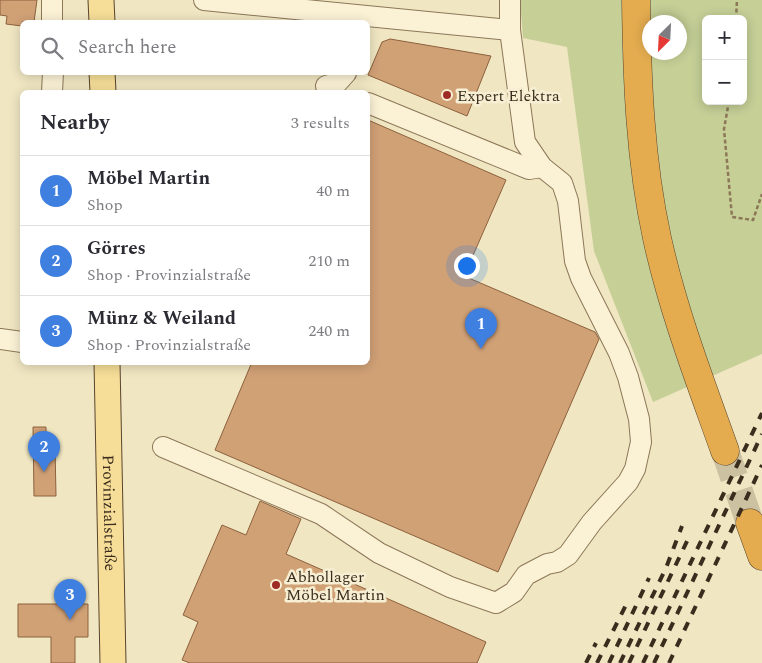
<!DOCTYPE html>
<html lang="en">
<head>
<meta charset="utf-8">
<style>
	body { margin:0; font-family:Spectral,serif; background:#f7f7f7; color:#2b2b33 }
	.controls { position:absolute; right:15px; top:15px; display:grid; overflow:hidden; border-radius:8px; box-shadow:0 2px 12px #0003 }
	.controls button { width:45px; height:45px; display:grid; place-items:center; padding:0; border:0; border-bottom:1px solid #e1e1e2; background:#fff; color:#2b2b33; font:25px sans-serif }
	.compass { position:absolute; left:642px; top:15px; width:45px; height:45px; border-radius:50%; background:#fff; box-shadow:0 2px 12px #0003; rotate:204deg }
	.you { position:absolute; left:466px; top:265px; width:18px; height:18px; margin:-12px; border:4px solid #fff; border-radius:50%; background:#1a73e8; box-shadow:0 0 0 8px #1a73e833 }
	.badge { display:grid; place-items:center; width:32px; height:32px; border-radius:50%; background:#9e2b25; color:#fff; font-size:16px; font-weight:700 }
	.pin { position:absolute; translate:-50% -41px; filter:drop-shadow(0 1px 2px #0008) }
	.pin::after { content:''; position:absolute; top:26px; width:18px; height:15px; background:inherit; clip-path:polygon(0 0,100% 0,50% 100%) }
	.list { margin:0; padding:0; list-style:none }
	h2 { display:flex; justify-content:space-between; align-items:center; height:65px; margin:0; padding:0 20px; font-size:21px }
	h2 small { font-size:16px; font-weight:400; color:#7c7c81 }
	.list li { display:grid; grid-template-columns:32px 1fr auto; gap:15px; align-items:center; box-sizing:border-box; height:70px; padding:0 20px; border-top:1px solid #e1e1e2 }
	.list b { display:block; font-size:19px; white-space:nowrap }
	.list p { margin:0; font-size:16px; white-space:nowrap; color:#7c7c81 }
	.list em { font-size:16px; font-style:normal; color:#7c7c81 }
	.icon { flex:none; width:28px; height:28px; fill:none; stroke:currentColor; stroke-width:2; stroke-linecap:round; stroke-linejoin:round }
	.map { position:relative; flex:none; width:762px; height:663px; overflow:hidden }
	.search { position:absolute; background:#fff; box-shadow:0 2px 12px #0003; left:20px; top:20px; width:350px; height:55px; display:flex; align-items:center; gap:12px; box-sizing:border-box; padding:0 18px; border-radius:8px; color:#7c7c81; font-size:19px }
	.panel { position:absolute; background:#fff; box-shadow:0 2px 12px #0003; left:20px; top:90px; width:350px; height:275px; border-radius:8px }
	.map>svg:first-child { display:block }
	.green { fill:#c5cf96; fill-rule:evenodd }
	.building { fill:#d1a176; stroke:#8c613d }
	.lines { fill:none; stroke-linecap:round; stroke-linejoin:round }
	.highway-tunnel { stroke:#ccc1a1; stroke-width:28; stroke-dasharray:28 14; stroke-linecap:butt }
	.minor-casing { stroke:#8c7758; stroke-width:22 }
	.major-casing { stroke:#59442d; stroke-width:27 }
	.highway-casing { stroke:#59442d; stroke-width:29 }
	.path { stroke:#8c7758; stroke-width:2.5; stroke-dasharray:4 2.5; stroke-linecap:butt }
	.minor { stroke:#fbf2d6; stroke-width:20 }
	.major { stroke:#f6de98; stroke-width:25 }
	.highway { stroke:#e4ac4f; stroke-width:28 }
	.rail { stroke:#3b2d1d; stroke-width:4; stroke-dasharray:9 9; stroke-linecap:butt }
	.poi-dot { fill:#9e2b25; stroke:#f7efd3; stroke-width:2 }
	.labels { text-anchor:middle; stroke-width:5; stroke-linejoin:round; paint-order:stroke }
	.poi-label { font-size:16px; fill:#3b2d1d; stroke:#f7efd3; text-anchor:start }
	.street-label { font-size:16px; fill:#3b2d1d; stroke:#f7efd3 }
</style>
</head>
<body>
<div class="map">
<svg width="762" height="663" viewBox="0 0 762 663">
	<rect width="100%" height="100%" fill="#f0e6c2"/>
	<path class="green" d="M 520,0 L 762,0 L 762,354 L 653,402 L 594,251 L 567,47 L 523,38 ZM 706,19 L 743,19 L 743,101 L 706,101 ZM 650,22 L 680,22 L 680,52 L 650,52 Z"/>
	<g class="building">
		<polygon points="0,0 37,0 34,22 22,22 22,26 6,24 7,16 0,15"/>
		<polygon points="390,39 491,56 467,116 368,75 382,42"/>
		<polygon points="368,120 506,180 464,276 595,332 599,339 498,572 215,450 252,362 368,362"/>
		<polygon points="33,427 46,427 46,447 55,447 56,496 34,496"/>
		<polygon points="260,501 301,519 286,554 486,642 477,663 190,663 182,660 198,622 183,615 222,525 246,535"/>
		<polygon points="18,604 88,604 88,637 75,637 75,663 51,663 51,637 18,637"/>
	</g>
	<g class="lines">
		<polyline class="highway-tunnel" points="725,451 750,523"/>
		<defs>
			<g id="minor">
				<polyline points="52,0 52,22"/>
				<polyline points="204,0 510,30"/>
				<polyline points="326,86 337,83 346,73"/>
				<polyline points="52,92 53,72"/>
				<polyline points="368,103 529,169 542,167"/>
				<polyline points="0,339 22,342"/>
				<polyline points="163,447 321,514 379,553 450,587 496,603 514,592 526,575 547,564 557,562 568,555 592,522 628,482 635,469 641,442 639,419 628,377 619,353 581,278 575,261 568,201 562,183 542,167 525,142 510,30 510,0"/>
			</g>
			<g id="major">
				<polyline points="101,0 102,22"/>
				<polyline points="102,72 103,92"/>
				<path id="s1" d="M 107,362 L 113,663"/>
			</g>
			<g id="highway">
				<path d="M 636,0 C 637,80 640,160 657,238 C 673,311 700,381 725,451"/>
				<polyline points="750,523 762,556"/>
			</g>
		</defs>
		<use href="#minor" class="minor-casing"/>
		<use href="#major" class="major-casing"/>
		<use href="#highway" class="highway-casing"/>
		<g class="path">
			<polyline points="736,19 737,0"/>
			<polyline points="729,101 724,129 732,217 753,220 762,194"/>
			<polyline points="20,211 22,211"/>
		</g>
		<use href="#minor" class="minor"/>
		<use href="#major" class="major"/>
		<use href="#highway" class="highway"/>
		<g class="rail">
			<polyline points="586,663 596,643"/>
			<polyline points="597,663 627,603"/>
			<polyline points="609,663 649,578"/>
			<polyline points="620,663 666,568 682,526"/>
			<polyline points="629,663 689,537"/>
			<polyline points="643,663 762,413"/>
			<polyline points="654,663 762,434"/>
			<polyline points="669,663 762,465"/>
		</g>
	</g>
	<g class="poi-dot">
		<circle cx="447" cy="95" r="5"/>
		<circle cx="276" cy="585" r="5"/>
	</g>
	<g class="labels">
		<g class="poi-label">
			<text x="457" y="101">Expert Elektra</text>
			<text x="286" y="582">Abhollager<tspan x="286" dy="18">Möbel Martin</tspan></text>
		</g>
		<g class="street-label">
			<text dy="6" stroke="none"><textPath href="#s1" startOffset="151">Provinzialstraße</textPath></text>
		</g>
	</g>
</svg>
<div class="controls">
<button>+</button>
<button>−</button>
</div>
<svg class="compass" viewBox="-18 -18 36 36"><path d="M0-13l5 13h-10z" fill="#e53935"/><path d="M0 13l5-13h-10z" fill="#7c7c81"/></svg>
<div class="you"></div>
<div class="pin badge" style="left:481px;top:349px;background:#3f7fe0">1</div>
<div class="pin badge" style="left:44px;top:472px;background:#3f7fe0">2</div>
<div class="pin badge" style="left:70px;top:620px;background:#3f7fe0">3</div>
<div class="search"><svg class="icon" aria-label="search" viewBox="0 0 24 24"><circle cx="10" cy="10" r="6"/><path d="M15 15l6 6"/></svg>Search here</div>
<section class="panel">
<h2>Nearby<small>3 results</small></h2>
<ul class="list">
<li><span class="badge" style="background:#3f7fe0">1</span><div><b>Möbel Martin</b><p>Shop</p></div><em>40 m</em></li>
<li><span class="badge" style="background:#3f7fe0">2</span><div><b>Görres</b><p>Shop · Provinzialstraße</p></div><em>210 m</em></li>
<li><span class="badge" style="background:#3f7fe0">3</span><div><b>Münz &amp; Weiland</b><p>Shop · Provinzialstraße</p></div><em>240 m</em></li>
</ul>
</section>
</div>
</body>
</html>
